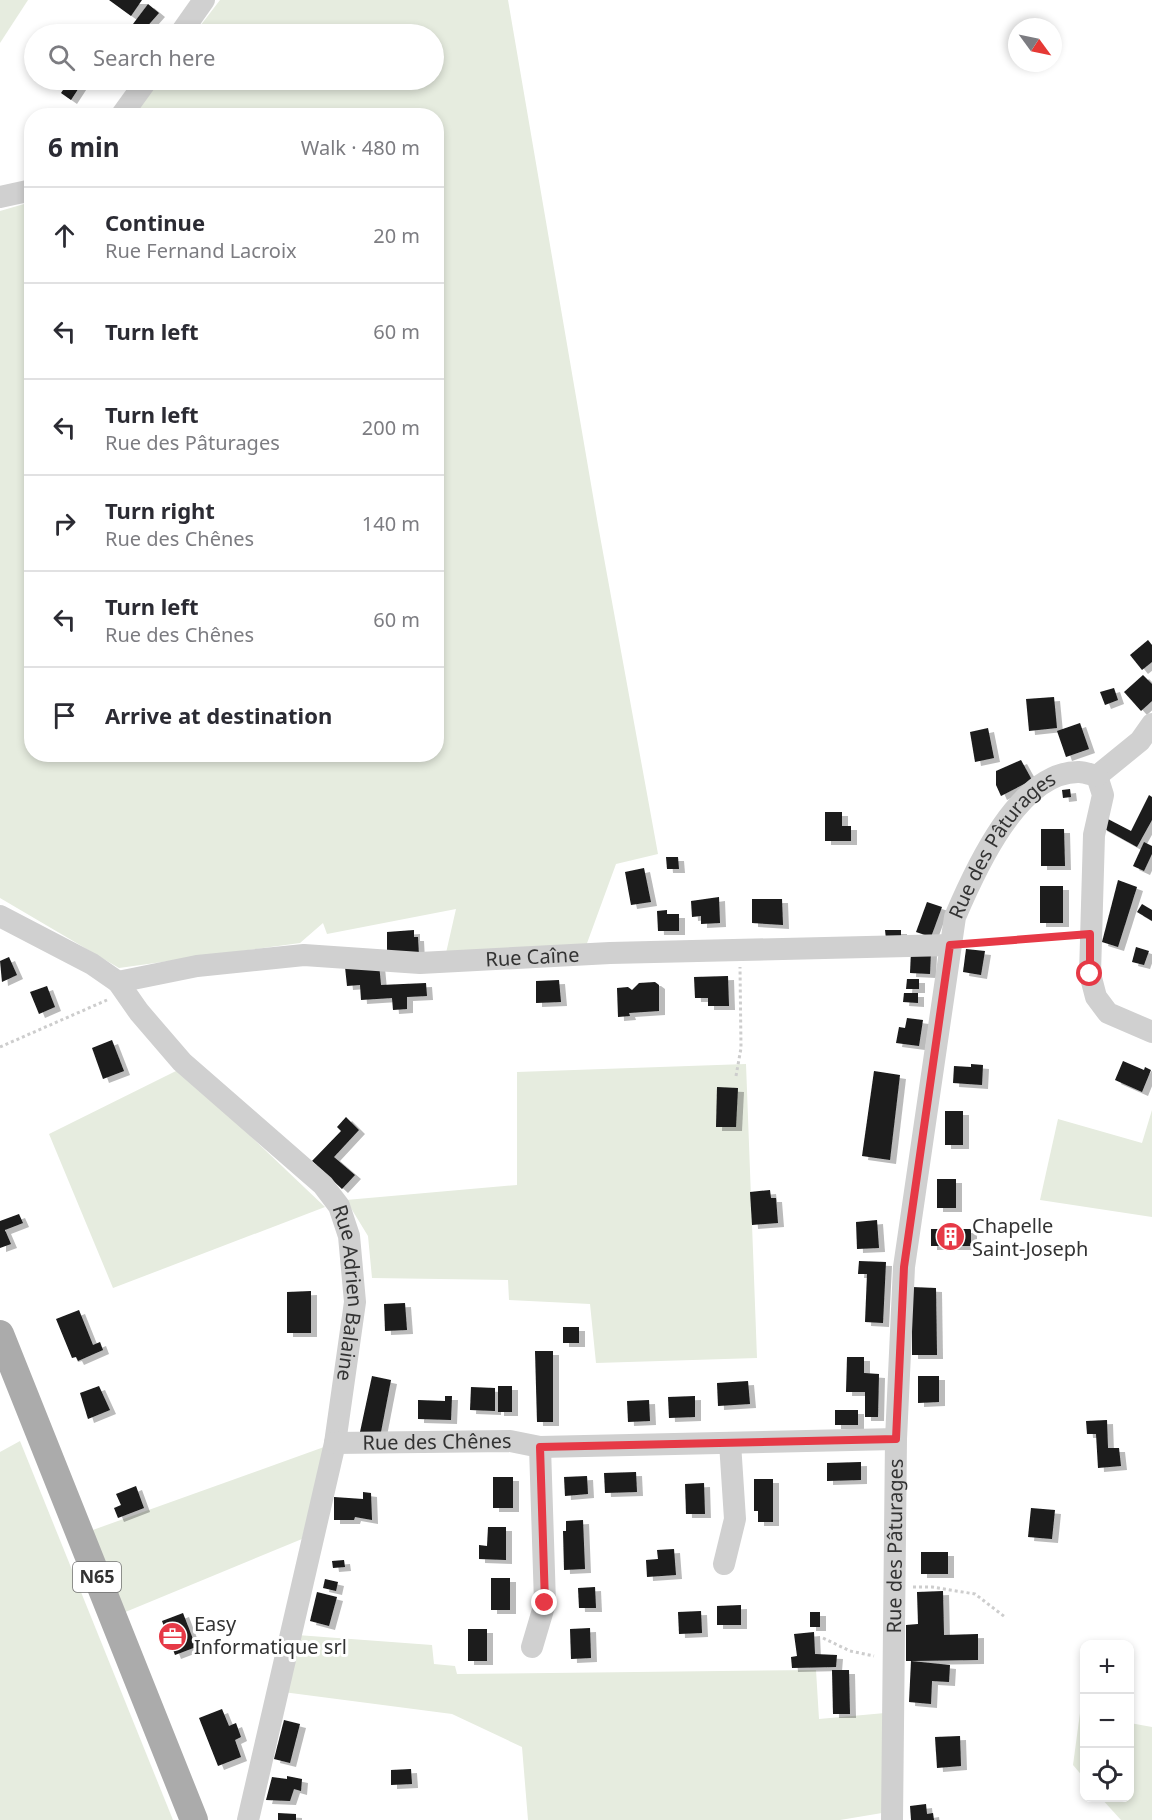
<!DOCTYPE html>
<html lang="en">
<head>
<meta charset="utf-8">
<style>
	body { margin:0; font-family:"Noto Sans",sans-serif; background:#f7f7f7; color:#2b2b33 }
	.controls { position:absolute; right:18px; bottom:18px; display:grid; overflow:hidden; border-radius:12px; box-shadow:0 3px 9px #0003 }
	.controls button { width:54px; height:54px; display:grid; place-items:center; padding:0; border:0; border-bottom:2px solid #e1e1e2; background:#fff; color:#2b2b33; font:30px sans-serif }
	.compass { position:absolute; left:1008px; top:18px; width:54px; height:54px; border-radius:50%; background:#fff; box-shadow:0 3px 9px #0003; rotate:123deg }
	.stop { position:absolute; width:18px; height:18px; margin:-14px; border:4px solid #e63946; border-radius:50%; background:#fff }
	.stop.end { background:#e63946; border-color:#fff; box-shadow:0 2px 6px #0008 }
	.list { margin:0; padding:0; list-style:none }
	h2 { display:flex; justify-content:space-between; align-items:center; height:78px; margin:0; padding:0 24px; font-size:26px }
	h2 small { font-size:20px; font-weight:400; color:#7c7c81 }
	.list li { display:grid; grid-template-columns:39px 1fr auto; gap:18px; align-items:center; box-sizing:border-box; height:96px; padding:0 24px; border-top:2px solid #e1e1e2 }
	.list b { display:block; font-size:22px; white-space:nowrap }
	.list p { margin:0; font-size:20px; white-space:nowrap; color:#7c7c81 }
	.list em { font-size:20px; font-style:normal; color:#7c7c81 }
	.icon { flex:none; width:33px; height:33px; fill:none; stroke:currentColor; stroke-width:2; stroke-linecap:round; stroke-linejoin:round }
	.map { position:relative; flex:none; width:1152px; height:1820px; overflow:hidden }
	.search { position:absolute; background:#fff; box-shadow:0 3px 9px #0003; left:24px; top:24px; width:420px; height:66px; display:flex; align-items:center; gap:15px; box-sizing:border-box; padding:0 21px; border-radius:33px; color:#7c7c81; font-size:22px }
	.panel { position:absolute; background:#fff; box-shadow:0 3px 9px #0003; left:24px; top:108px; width:420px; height:654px; border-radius:24px }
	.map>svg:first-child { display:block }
	.green { fill:#e6ecdf }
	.building { fill:#1a1a1a; filter:url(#shadow) }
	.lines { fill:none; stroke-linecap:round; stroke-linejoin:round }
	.path { stroke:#cdcdcd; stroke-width:3; stroke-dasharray:3 3; stroke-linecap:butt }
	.minor { stroke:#d0d0d0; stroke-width:22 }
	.major { stroke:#ababab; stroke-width:28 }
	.route { stroke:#e63946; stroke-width:8 }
	.labels { text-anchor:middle; stroke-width:6; stroke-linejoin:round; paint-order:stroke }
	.shield { fill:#fff; stroke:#707070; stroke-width:1.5 }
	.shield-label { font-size:18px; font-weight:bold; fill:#333 }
	.street-label { font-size:20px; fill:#333; stroke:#fff }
	.poi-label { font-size:20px; fill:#333; stroke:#fff; text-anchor:start }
</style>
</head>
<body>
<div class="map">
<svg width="1152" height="1820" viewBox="0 0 1152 1820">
	<defs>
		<filter id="shadow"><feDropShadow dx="6" dy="4" stdDeviation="0" flood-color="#0004"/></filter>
	</defs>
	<rect width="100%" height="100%" fill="#fff"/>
	<g class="green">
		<polygon points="0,0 28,0 0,43"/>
		<polygon points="220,0 508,0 598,525 658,854 616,864 586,946 446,953 456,909 327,934 323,923 300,943 119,968 0,898 0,211 31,202 32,754 436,754 436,116 131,115 159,80 434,80 434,34 194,34"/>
		<polygon points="746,1064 757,1358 596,1363 590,1304 509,1300 508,1280 372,1278 368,1236 346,1200 517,1185 517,1072"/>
		<polygon points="180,1069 325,1207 113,1288 49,1134"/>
		<polygon points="1152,1110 1152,1217 1040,1200 1058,1119 1142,1143"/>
		<polygon points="20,1441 173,1820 0,1820 0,1452"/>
		<polygon points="324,1447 302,1539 123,1613 90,1531"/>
		<polygon points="297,1635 432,1645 434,1664 455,1666 457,1674 816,1670 819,1719 885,1713 882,1813 840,1820 528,1820 522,1747 452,1714 283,1692"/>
		<polygon points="1080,1713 1084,1714 1084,1778 1073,1765"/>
		<polygon points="1130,1723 1152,1727 1152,1820 1121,1820 1101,1798 1130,1798"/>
	</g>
	<g class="building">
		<polygon points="109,0 142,0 131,16"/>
		<polygon points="148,4 159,13 144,30 150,34 141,34 144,30 133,24"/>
		<polygon points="54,80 84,80 71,100 61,93 65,87"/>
		<polygon points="1148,640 1152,645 1152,662 1142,670 1130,655"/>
		<polygon points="1143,675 1152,684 1152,701 1141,711 1124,692"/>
		<polygon points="1114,688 1118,700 1105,705 1100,692"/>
		<polygon points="1054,697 1057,728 1029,731 1026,699"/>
		<polygon points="1080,723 1089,749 1066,757 1057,731"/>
		<polygon points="988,728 994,758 975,762 970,732"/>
		<polygon points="1021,760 1032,780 1001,796 996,785 996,771"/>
		<polygon points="1070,789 1071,797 1063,798 1062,790"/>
		<polygon points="1149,795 1152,797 1152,820 1137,847 1101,827 1106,818 1131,831"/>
		<polygon points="825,812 842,812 842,826 851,826 851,841 825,841"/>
		<polygon points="1041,829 1064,829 1065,866 1041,866"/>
		<polygon points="1144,842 1152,846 1152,854 1144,871 1133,866"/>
		<polygon points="666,857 678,857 679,869 667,869"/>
		<polygon points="644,868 651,902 631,905 625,872"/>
		<polygon points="1118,880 1137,887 1118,947 1102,942"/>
		<rect x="1040" y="886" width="23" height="37"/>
		<polygon points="719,897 720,923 701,924 701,916 692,917 691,901"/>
		<polygon points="752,899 782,899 783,925 752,923"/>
		<polygon points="927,902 942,907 931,937 916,932"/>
		<polygon points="1142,904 1152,910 1152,921 1137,912"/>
		<polygon points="667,910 667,914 679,914 679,931 658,931 657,911"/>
		<polygon points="414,930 414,937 418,937 419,956 387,958 387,932"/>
		<polygon points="885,930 901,930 901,938 886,939"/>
		<polygon points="1136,947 1149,951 1144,965 1132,962"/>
		<polygon points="966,949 985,951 981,975 963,972"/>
		<polygon points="911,951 931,951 930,974 910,973"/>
		<polygon points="9,957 17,975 2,982 0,961"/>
		<polygon points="379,964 381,985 426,983 427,996 407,997 407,1009 393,1010 392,998 361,1000 360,985 347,986 345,967"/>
		<polygon points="728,976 729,1006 708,1006 708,998 695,998 694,977"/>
		<polygon points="907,979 919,979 919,989 906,989"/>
		<polygon points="559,980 561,1002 536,1003 536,981"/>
		<polygon points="655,982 659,985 659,1011 629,1013 630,1016 618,1017 617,988 628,987 632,990 639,983"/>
		<polygon points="47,986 55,1007 39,1014 30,992"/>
		<polygon points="904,993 918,993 918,1003 903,1002"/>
		<polygon points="907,1018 923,1020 919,1046 896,1043 899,1027 905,1028"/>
		<polygon points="112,1040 124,1071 103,1079 92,1048"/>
		<polygon points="1123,1061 1144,1070 1145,1067 1151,1070 1142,1092 1115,1080"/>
		<polygon points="971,1064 983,1065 982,1085 953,1083 954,1066 971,1067"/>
		<polygon points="874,1071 900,1075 890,1160 862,1156"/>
		<polygon points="717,1087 738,1088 736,1127 716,1127"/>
		<rect x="945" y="1111" width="18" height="34"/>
		<polygon points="346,1117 359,1130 334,1157 355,1175 342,1189 312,1161 341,1131 337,1127"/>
		<rect x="937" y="1179" width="19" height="29"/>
		<polygon points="770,1190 771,1198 776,1198 778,1223 752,1225 750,1192"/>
		<polygon points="19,1214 23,1223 5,1230 11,1244 0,1248 0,1221"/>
		<polygon points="877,1220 879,1248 857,1249 856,1222"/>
		<rect x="931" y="1229" width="40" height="17"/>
		<polygon points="859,1261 886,1262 883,1323 865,1322 867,1274 858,1274"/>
		<polygon points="912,1287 936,1288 937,1355 912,1355"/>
		<polygon points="311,1291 311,1333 287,1333 287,1292"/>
		<polygon points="405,1303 407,1330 385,1331 384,1304"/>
		<polygon points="79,1310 93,1345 100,1342 103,1350 78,1361 76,1357 72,1358 56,1319"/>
		<rect x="563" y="1327" width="16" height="16"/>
		<polygon points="535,1351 553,1351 553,1422 537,1422"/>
		<polygon points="847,1357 864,1357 864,1373 879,1374 878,1417 865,1417 865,1392 846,1392"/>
		<polygon points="372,1376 391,1380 380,1437 360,1432"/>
		<polygon points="918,1376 939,1376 939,1402 918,1403"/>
		<polygon points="748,1381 750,1404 718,1406 717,1383"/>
		<polygon points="99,1386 110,1410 88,1419 80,1393"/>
		<rect x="498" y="1386" width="14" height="26"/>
		<polygon points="471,1387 495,1388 495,1411 470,1410"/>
		<polygon points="445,1396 452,1396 451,1420 418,1419 418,1400 445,1401"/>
		<polygon points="695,1396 695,1417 669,1418 668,1397"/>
		<polygon points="649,1400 650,1421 628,1422 627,1401"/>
		<rect x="835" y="1410" width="23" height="15"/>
		<polygon points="1107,1420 1108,1448 1119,1448 1121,1466 1098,1468 1096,1434 1087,1434 1086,1421"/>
		<polygon points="861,1462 861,1480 827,1481 827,1463"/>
		<polygon points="636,1472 637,1492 605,1493 604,1473"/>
		<polygon points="587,1476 588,1494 565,1496 564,1477"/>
		<rect x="493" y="1477" width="20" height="31"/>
		<polygon points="754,1479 773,1479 773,1522 758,1522 758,1511 754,1511"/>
		<polygon points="704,1483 705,1514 686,1514 685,1484"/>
		<polygon points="136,1486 144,1508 118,1518 114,1508 121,1505 116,1494"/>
		<polygon points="363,1492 371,1493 372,1520 355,1517 354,1520 334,1520 334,1497 363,1499"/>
		<polygon points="1031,1508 1055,1510 1052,1539 1028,1537"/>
		<polygon points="583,1520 585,1569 564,1570 563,1531 566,1531 566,1521"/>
		<polygon points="488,1527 506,1527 506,1560 479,1559 479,1545 487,1546"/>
		<polygon points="674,1549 676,1575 647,1577 646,1560 658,1559 657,1550"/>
		<rect x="921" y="1552" width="27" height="22"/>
		<polygon points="344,1560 345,1567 333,1568 332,1561"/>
		<rect x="491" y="1578" width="19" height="32"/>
		<polygon points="325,1579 338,1582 336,1591 323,1588"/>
		<polygon points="595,1587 596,1608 579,1608 578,1588"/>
		<polygon points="943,1591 944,1635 978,1634 978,1660 911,1661 950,1665 949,1682 932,1681 931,1704 909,1702 911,1661 906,1661 906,1625 918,1624 917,1592"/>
		<polygon points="317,1592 337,1597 329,1626 310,1621"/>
		<polygon points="741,1605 741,1625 717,1625 717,1606"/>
		<polygon points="701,1611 702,1633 679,1634 678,1612"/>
		<rect x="810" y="1612" width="10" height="15"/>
		<polygon points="183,1613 196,1647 175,1655 162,1621"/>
		<polygon points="590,1628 591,1658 571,1659 570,1629"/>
		<rect x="468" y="1629" width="19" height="32"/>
		<polygon points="814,1632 815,1654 837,1655 836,1667 792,1668 791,1657 797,1656 794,1634"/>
		<polygon points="832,1670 849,1670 850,1714 833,1714"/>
		<polygon points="222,1709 229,1726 236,1723 241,1737 235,1740 241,1757 218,1766 199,1718"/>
		<polygon points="284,1720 300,1724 290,1763 274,1759"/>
		<polygon points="960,1736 961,1766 937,1768 935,1737"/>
		<polygon points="411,1769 412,1784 391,1785 391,1770"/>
		<polygon points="287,1776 302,1779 301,1791 294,1789 290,1801 266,1800 272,1777 287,1779"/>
		<polygon points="926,1804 927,1814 933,1813 934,1820 911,1820 910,1806"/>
		<polygon points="278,1813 296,1814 296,1820 278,1820"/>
	</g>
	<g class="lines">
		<g class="path">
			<polyline points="969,944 1073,936"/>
			<polyline points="0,1047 107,1000"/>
			<polyline points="736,1076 741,1048 740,967"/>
			<polyline points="913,1587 932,1587 975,1594 1005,1617"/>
			<polyline points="823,1638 850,1651 874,1656"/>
		</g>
		<g class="minor">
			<polyline points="180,34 204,0"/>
			<polyline points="121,116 147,80"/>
			<polyline points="0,197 32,190"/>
			<polyline points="1097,776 1103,795 1094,835 1090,974 1096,997 1108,1013 1152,1032"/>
			<polyline points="1097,776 1140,741 1152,724"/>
			<path id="s1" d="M 0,916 L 92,964 L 118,982 L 139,1012 L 182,1062 L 323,1185 L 339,1206 L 349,1236 L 355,1302 L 335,1443 L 248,1820"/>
			<path id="s2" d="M 118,982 L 197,966 L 304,955 L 420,963 L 610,953 L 950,945"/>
			<path id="s3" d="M 335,1443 L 510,1441 L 540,1447 L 896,1439"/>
			<polyline points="724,1564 735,1519 730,1443"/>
			<polyline points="532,1647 545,1603 540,1447"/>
			<path id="s4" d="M 892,1820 L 896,1439 L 904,1267 L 955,917 C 975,870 1019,771 1079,772 C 1085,772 1092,775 1097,776"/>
		</g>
		<polyline class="major" points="0,1334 194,1820"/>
	</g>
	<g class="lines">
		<polyline class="route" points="545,1603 540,1447 896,1439 904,1267 950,945 1090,934 1090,974"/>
	</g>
	<defs>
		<symbol id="building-disc" viewBox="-11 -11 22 22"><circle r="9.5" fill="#e63946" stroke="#fff"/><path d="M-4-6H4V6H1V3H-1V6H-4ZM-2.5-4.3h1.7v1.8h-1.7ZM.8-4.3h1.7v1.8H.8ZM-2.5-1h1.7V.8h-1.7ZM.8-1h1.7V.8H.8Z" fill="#fff"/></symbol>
		<symbol id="office-disc" viewBox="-11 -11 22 22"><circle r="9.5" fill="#e63946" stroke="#fff"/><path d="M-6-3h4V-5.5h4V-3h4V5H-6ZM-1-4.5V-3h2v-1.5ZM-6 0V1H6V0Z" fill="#fff"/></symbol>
	</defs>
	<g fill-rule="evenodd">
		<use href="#building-disc" x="934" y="1220" width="33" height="33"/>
		<use href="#office-disc" x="156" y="1620" width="33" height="33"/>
	</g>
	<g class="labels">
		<rect class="shield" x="73" y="1562" width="48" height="30" rx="4.5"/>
		<g class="shield-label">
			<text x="97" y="1583">N65</text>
		</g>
		<g class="street-label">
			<text dy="7" stroke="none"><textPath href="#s4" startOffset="994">Rue des Pâturages</textPath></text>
			<text dy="7" stroke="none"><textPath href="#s2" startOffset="417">Rue Caîne</textPath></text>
			<text dy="7" stroke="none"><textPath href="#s1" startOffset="540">Rue Adrien Balaine</textPath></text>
			<text dy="7" stroke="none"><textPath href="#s3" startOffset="102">Rue des Chênes</textPath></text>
			<text dy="7" stroke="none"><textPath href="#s4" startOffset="274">Rue des Pâturages</textPath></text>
		</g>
		<g class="poi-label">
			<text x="972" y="1233">Chapelle<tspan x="972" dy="23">Saint-Joseph</tspan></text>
			<text x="194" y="1631">Easy<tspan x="194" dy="23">Informatique srl</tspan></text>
		</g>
	</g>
</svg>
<div class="controls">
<button>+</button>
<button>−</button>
<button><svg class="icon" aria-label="locate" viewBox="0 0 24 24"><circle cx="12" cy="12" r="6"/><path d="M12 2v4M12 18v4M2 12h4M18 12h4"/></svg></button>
</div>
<svg class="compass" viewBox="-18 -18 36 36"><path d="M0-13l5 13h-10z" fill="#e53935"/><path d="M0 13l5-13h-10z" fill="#7c7c81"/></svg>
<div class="stop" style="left:1090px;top:974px"></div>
<div class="stop end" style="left:545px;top:1603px"></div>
<div class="search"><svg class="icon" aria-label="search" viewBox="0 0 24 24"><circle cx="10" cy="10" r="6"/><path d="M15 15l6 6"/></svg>Search here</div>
<section class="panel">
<h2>6 min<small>Walk · 480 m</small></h2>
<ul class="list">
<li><svg class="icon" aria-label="ahead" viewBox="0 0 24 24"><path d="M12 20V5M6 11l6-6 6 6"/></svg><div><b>Continue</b><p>Rue Fernand Lacroix</p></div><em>20 m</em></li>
<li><svg class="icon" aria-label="left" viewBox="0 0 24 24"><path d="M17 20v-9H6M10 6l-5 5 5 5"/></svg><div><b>Turn left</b></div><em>60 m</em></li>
<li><svg class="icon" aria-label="left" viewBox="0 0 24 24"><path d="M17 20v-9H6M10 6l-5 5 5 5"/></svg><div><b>Turn left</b><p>Rue des Pâturages</p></div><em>200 m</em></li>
<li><svg class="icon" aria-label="right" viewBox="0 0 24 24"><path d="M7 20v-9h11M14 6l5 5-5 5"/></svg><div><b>Turn right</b><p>Rue des Chênes</p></div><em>140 m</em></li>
<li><svg class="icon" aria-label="left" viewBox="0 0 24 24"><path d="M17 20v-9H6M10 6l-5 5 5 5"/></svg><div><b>Turn left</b><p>Rue des Chênes</p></div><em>60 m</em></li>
<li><svg class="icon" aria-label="arrive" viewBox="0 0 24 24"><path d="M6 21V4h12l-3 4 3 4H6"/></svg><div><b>Arrive at destination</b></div></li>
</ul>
</section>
</div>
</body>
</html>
